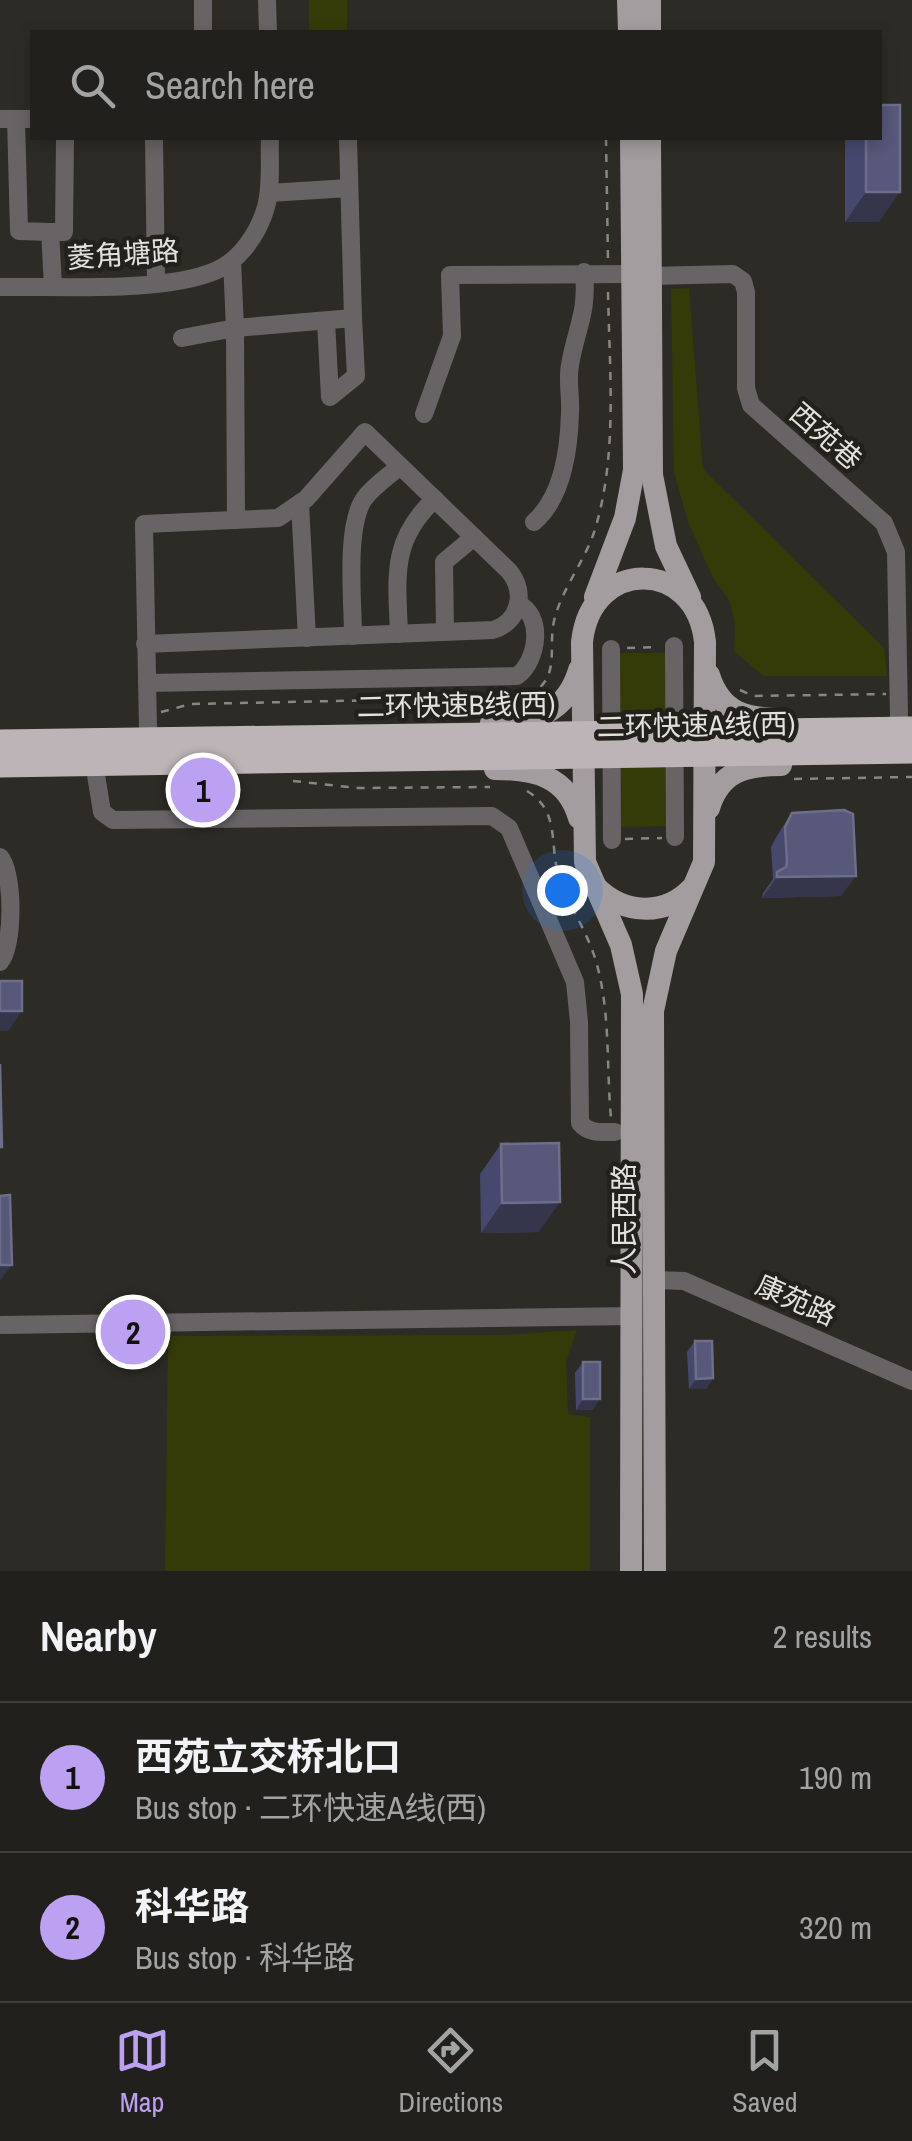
<!DOCTYPE html>
<html lang="en">
<head>
<meta charset="utf-8">
<style>
	body { margin:0; font-family:"Archivo Narrow","Noto Sans SC",sans-serif; background:#2e2d29; color:#f1f3f6 }
	.you { position:absolute; left:562px; top:890px; width:35px; height:35px; margin:-25px; border:8px solid #fff; border-radius:50%; background:#1a73e8; box-shadow:0 0 0 15px #1a73e833 }
	.badge { display:grid; place-items:center; width:65px; height:65px; border-radius:50%; background:#bca0f2; color:#111; font-size:32px; font-weight:700 }
	.pin { position:absolute; translate:-50% -50%; border:5px solid #fff; box-shadow:0 2px 10px #0006 }
	.list { margin:0; padding:0; list-style:none }
	h2 { display:flex; justify-content:space-between; align-items:center; height:130px; margin:0; padding:0 40px; font-size:42px }
	h2 small { font-size:32px; font-weight:400; color:#a2a3a3 }
	.list li { display:grid; grid-template-columns:65px 1fr auto; gap:30px; align-items:center; box-sizing:border-box; height:150px; padding:0 40px; border-top:2px solid #3f3e3b }
	.list b { display:block; font-size:38px; white-space:nowrap }
	.list p { margin:0; font-size:32px; white-space:nowrap; color:#a2a3a3 }
	.list em { font-size:32px; font-style:normal; color:#a2a3a3 }
	.icon { flex:none; width:55px; height:55px; fill:none; stroke:currentColor; stroke-width:2; stroke-linecap:round; stroke-linejoin:round }
	.map { position:relative; flex:none; width:912px; height:1571px; overflow:hidden }
	.search { position:absolute; background:#22201c; box-shadow:0 5px 15px #0003; left:30px; right:30px; top:30px; height:110px; display:flex; align-items:center; gap:25px; box-sizing:border-box; padding:0 35px; border-radius:0px; color:#a2a3a3; font-size:38px }
	.sheet { height:430px; background:#22201c }
	nav { display:flex; justify-content:space-around; align-items:center; box-sizing:border-box; height:140px; border-top:2px solid #3f3e3b; background:#22201c; font-size:28px; color:#a2a3a3 }
	nav a { display:grid; justify-items:center; gap:5px }
	nav .on { color:#bca0f2 }
	.map>svg:first-child { display:block }
	.green { fill:#343b08 }
	.lines { fill:none; stroke-linecap:round; stroke-linejoin:round }
	.path { stroke:#898782; stroke-width:2.5; stroke-dasharray:8 8; stroke-linecap:butt }
	.minor { stroke:#686465; stroke-width:18 }
	.major { stroke:#a49d9f; stroke-width:22 }
	.highway-bridge { stroke:#bcb4b6; stroke-width:25 }
	.wall { fill:#46486e }
	.shaded-wall { fill:#35354c }
	.building { fill:#57587a; stroke:#6d6e8a; stroke-width:2.5 }
	.labels { text-anchor:middle; stroke-width:9; stroke-linejoin:round; paint-order:stroke }
	.street-label { font-size:28px; fill:#e3e2de; stroke:#23211c }
</style>
</head>
<body>
<div class="map">
<svg width="912" height="1571" viewBox="0 0 912 1571">
	<rect width="100%" height="100%" fill="#2d2b25"/>
	<g class="green">
		<rect x="309" y="0" width="38" height="32"/>
		<polygon points="689,288 703,469 884,648 887,676 763,676 734,651 735,624 730,602 711,574 687,519 674,472 671,289"/>
		<polygon points="619,653 671,653 673,826 621,827"/>
		<polygon points="577,1330 566,1362 568,1414 590,1417 590,1571 165,1571 168,1336 504,1335"/>
	</g>
	<g class="lines">
		<g class="path">
			<polyline points="606,138 608,261"/>
			<polyline points="627,648 659,647"/>
			<polyline points="740,690 753,696 886,694"/>
			<path d="M 161,712 L 191,704 L 526,697 C 564,678 546,648 555,617 C 564,585 587,558 596,526 C 618,450 609,367 608,289"/>
			<polyline points="794,779 912,777"/>
			<polyline points="293,781 358,788 490,787"/>
			<path d="M 527,791 C 562,812 548,847 560,880 C 570,907 586,930 595,958 C 611,1010 606,1064 611,1118"/>
			<polyline points="625,839 662,838"/>
		</g>
		<g class="minor">
			<polyline points="203,0 203,32"/>
			<polyline points="267,0 268,32"/>
			<polyline points="0,119 32,119"/>
			<polyline points="16,119 19,231 50,232"/>
			<polyline points="154,138 156,283"/>
			<polyline points="269,193 349,188"/>
			<polyline points="232,261 235,328 353,318 348,138"/>
			<polyline points="650,276 733,274 743,281 746,292 746,388 751,405 884,523 896,552 899,717"/>
			<polyline points="53,286 50,232 64,232 65,138"/>
			<path d="M 0,287 C 59,286 163,293 215,271 C 240,261 259,232 266,207 C 272,185 269,160 270,138"/>
			<polyline points="326,321 330,397 356,376 353,318"/>
			<polyline points="182,338 235,328 236,520"/>
			<polyline points="424,414 452,336 450,275 632,274"/>
			<polyline points="300,503 307,638"/>
			<path d="M 534,522 C 563,497 569,449 570,413 C 571,397 567,380 570,365 C 576,328 588,314 584,272"/>
			<polyline points="445,632 444,562 474,537"/>
			<path d="M 399,634 C 397,578 390,540 435,499"/>
			<path d="M 353,636 C 353,602 345,527 364,499 C 373,486 389,476 400,466"/>
			<path d="M 145,644 L 493,630 C 519,622 527,593 509,571 L 365,432 L 306,499 L 278,518 L 144,524 L 148,728"/>
			<polyline points="674,646 675,837"/>
			<polyline points="611,649 612,840"/>
			<path d="M 147,683 L 517,676 C 538,661 544,615 518,604"/>
			<path d="M 96,775 L 102,812 L 113,820 L 492,816 L 509,828 L 575,982 L 579,1022 L 580,1123 C 589,1134 602,1132 615,1132"/>
			<path d="M 0,857 C 14,873 14,946 0,962"/>
			<polyline points="655,1280 684,1281 912,1381"/>
			<polyline points="0,1325 633,1316"/>
		</g>
		<g class="major">
			<polyline points="628,0 629,32"/>
			<polyline points="650,32 650,0"/>
			<polyline points="650,138 652,475 666,546 690,597"/>
			<polyline points="595,597 625,518 634,470 631,138"/>
			<path d="M 709,675 C 721,714 747,719 785,719"/>
			<path d="M 491,723 C 533,723 566,714 579,670"/>
			<path d="M 495,769 C 535,769 567,776 579,818"/>
			<path d="M 709,808 C 720,771 746,765 781,765"/>
			<path d="M 596,887 C 623,914 664,917 691,889"/>
			<path d="M 631,1571 L 632,994 L 621,945 L 585,862 L 582,642 C 591,557 696,558 705,642 L 704,862 L 666,951 L 653,1011 L 655,1571"/>
		</g>
		<g class="highway-bridge">
			<polyline points="0,742 912,729"/>
			<polyline points="0,765 912,751"/>
		</g>
	</g>
	<g class="wall">
		<polygon points="846,138 880,138 879,222 845,222 845,140"/>
		<polygon points="792,813 841,896 762,898 763,893 773,879 771,847 778,834"/>
		<polygon points="501,1144 539,1232 481,1233 480,1174"/>
		<polygon points="695,1341 713,1378 706,1389 689,1389 687,1352"/>
		<polygon points="583,1362 593,1410 576,1410 575,1373"/>
	</g>
	<g class="shaded-wall">
		<polygon points="866,192 900,192 879,222 845,222"/>
		<polygon points="856,876 841,896 762,898 777,877"/>
		<polygon points="0,1011 22,1011 8,1031 0,1031"/>
		<polygon points="560,1202 539,1232 481,1233 502,1203"/>
		<polygon points="0,1265 12,1265 0,1281"/>
		<polygon points="713,1378 706,1389 689,1389 696,1379"/>
		<polygon points="583,1399 600,1399 593,1410 576,1410"/>
	</g>
	<g class="building">
		<polygon points="880,105 900,105 900,192 866,192 866,138 880,138"/>
		<polygon points="844,810 853,814 856,876 777,877 777,872 786,867 787,862 785,827 792,813"/>
		<rect x="0" y="981" width="22" height="30"/>
		<polygon points="0,1064 2,1147 0,1147"/>
		<polygon points="559,1143 560,1202 502,1203 501,1144"/>
		<polygon points="10,1195 12,1265 0,1265 0,1196"/>
		<polygon points="695,1341 712,1341 713,1378 696,1379"/>
		<rect x="583" y="1362" width="17" height="37"/>
	</g>
	<g class="labels">
		<g class="street-label">
			<text transform="translate(123 254) rotate(-4)" y="10">菱角塘路</text>
			<text transform="translate(826 436) rotate(41)" y="10">西苑巷</text>
			<text transform="translate(456 705) rotate(-1)" y="10">二环快速B线(西)</text>
			<text transform="translate(696 725) rotate(-1)" y="10">二环快速A线(西)</text>
			<text transform="translate(624 1219) rotate(-90)" y="10">人民西路</text>
			<text transform="translate(796 1300) rotate(24)" y="10">康苑路</text>
		</g>
	</g>
</svg>
<div class="you"></div>
<div class="pin badge" style="left:203px;top:790px">1</div>
<div class="pin badge" style="left:133px;top:1332px">2</div>
<div class="search"><svg class="icon" aria-label="search" viewBox="0 0 24 24"><circle cx="10" cy="10" r="6"/><path d="M15 15l6 6"/></svg>Search here</div>
</div>
<section class="sheet">
<h2>Nearby<small>2 results</small></h2>
<ul class="list">
<li><span class="badge">1</span><div><b>西苑立交桥北口</b><p>Bus stop · 二环快速A线(西)</p></div><em>190 m</em></li>
<li><span class="badge">2</span><div><b>科华路</b><p>Bus stop · 科华路</p></div><em>320 m</em></li>
</ul>
</section>
<nav>
<a class="on"><svg class="icon" aria-label="map" viewBox="0 0 24 24"><path d="M3 6l6-2 6 2 6-2v14l-6 2-6-2-6 2zM9 4v14M15 6v14"/></svg>Map</a>
<a><svg class="icon" aria-label="directions" viewBox="0 0 24 24"><path d="M12 3l9 9-9 9-9-9zM9 14v-3h6M13 9l2 2-2 2"/></svg>Directions</a>
<a><svg class="icon" aria-label="saved" viewBox="0 0 24 24"><path d="M7 4h10v16l-5-4-5 4z"/></svg>Saved</a>
</nav>
</body>
</html>
